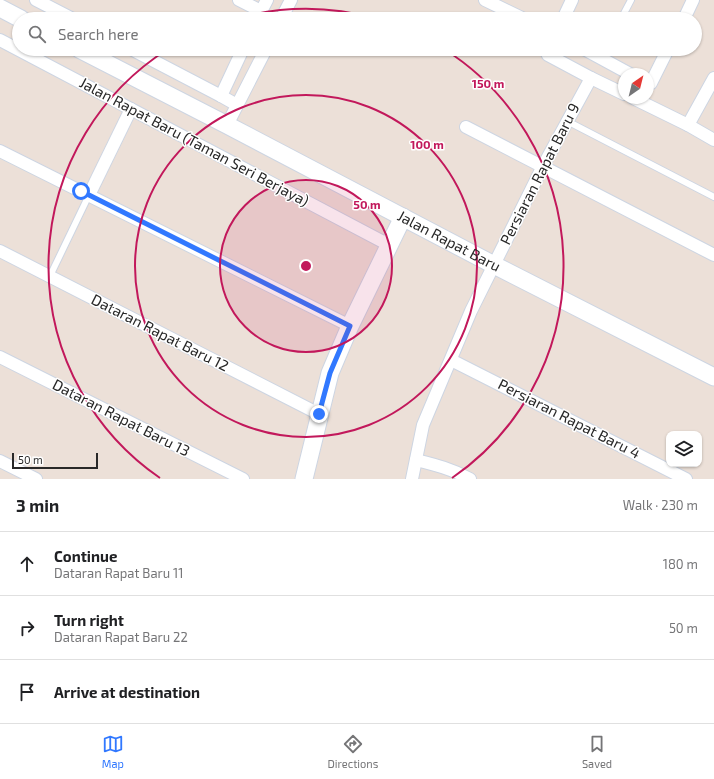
<!DOCTYPE html>
<html lang="en">
<head>
<meta charset="utf-8">
<style>
	body { margin:0; font-family:"Exo 2",sans-serif; background:#f6f6f6; color:#202124 }
	.controls { position:absolute; right:12px; bottom:12px; display:grid; overflow:hidden; border-radius:8px; box-shadow:0 1px 3px #0004 }
	.controls button { width:36px; height:36px; display:grid; place-items:center; padding:0; border:0; border-bottom:1px solid #e0e0e0; background:#fff; color:#202124; font:20px sans-serif }
	.compass { position:absolute; left:618px; top:68px; width:36px; height:36px; border-radius:50%; background:#fff; box-shadow:0 1px 3px #0004; rotate:35deg }
	.scale { position:absolute; left:12px; bottom:10px; width:86px; box-sizing:border-box; padding-left:4px; border:2px solid #282828; border-top:0; font-size:11px; line-height:14px; white-space:nowrap; color:#282828; -webkit-text-stroke:3px #fff; paint-order:stroke }
	.stop { position:absolute; width:12px; height:12px; margin:-9px; border:3px solid #3178ff; border-radius:50%; background:#fff }
	.stop.end { background:#3178ff; border-color:#fff; box-shadow:0 1px 4px #0008 }
	.list { margin:0; padding:0; list-style:none }
	h2 { display:flex; justify-content:space-between; align-items:center; height:52px; margin:0; padding:0 16px; font-size:17px }
	h2 small { font-size:13px; font-weight:400; color:#757577 }
	.list li { display:grid; grid-template-columns:26px 1fr auto; gap:12px; align-items:center; box-sizing:border-box; height:64px; padding:0 16px; border-top:1px solid #e0e0e0 }
	.list b { display:block; font-size:15px; white-space:nowrap }
	.list p { margin:0; font-size:13px; white-space:nowrap; color:#757577 }
	.list em { font-size:13px; font-style:normal; color:#757577 }
	.icon { flex:none; width:22px; height:22px; fill:none; stroke:currentColor; stroke-width:2; stroke-linecap:round; stroke-linejoin:round }
	.map { position:relative; flex:none; width:714px; height:479px; overflow:hidden }
	.search { position:absolute; background:#fff; box-shadow:0 1px 3px #0004; left:12px; right:12px; top:12px; height:44px; display:flex; align-items:center; gap:10px; box-sizing:border-box; padding:0 14px; border-radius:22px; color:#757577; font-size:15px }
	.sheet { height:244px; background:#fff }
	nav { display:flex; justify-content:space-around; align-items:center; box-sizing:border-box; height:56px; border-top:1px solid #e0e0e0; background:#fff; font-size:11px; color:#757577 }
	nav a { display:grid; justify-items:center; gap:2px }
	nav .on { color:#3178ff }
	.map>svg:first-child { display:block }
	.lines { fill:none; stroke-linecap:round; stroke-linejoin:round }
	.lane-casing { stroke:#cdd5e2; stroke-width:8 }
	.street-casing { stroke:#cdd5e2; stroke-width:14 }
	.secondary-casing { stroke:#cdd5e2; stroke-width:19 }
	.lane { stroke:#fff; stroke-width:6 }
	.street { stroke:#fff; stroke-width:12 }
	.secondary { stroke:#fff; stroke-width:17 }
	.route { stroke:#3178ff; stroke-width:5 }
	.ring { fill:none; stroke:#c2185b; stroke-width:2 }
	.labels { text-anchor:middle; stroke-width:3; stroke-linejoin:round; paint-order:stroke }
	.street-label { font-size:15px; fill:#282828; stroke:#fff }
	.centre { fill:#c2185b; stroke:#fff; stroke-width:2 }
	.ring-label { font-size:12px; text-anchor:middle; font-weight:bold; fill:#c2185b; stroke:#fff; stroke-width:3; stroke-linejoin:round; paint-order:stroke }
</style>
</head>
<body>
<div class="map">
<svg width="714" height="479" viewBox="0 0 714 479">
	<rect width="100%" height="100%" fill="#ece0d8"/>
	<g class="lines">
		<defs>
			<g id="lane">
				<polyline points="621,19 631,0"/>
				<polyline points="601,58 605,49"/>
				<polyline points="567,121 714,197"/>
				<polyline points="50,276 89,195"/>
			</g>
			<g id="street">
				<polyline points="36,0 73,19"/>
				<polyline points="239,0 261,11"/>
				<polyline points="485,0 524,19"/>
				<polyline points="257,19 267,0"/>
				<polyline points="281,19 291,0"/>
				<polyline points="563,19 572,0"/>
				<polyline points="684,19 693,0"/>
				<polyline points="0,40 389,245"/>
				<polyline points="131,49 221,96 237,105"/>
				<polyline points="584,49 630,74"/>
				<polyline points="591,78 624,94"/>
				<polyline points="648,83 651,83 668,49"/>
				<polyline points="221,96 243,49"/>
				<polyline points="633,98 688,125 714,140"/>
				<polyline points="227,125 266,49"/>
				<polyline points="688,125 714,78"/>
				<polyline points="466,127 714,255"/>
				<polyline points="0,151 350,326"/>
				<polyline points="89,195 131,109"/>
				<polyline points="0,251 319,414"/>
				<polyline points="0,357 243,479"/>
				<polyline points="451,360 686,479"/>
				<path d="M 416,460 C 436,465 452,469 470,479"/>
				<polyline points="0,461 36,479"/>
				<polyline points="412,479 423,425 471,311 543,166 591,78 548,55 547,53 548,49"/>
			</g>
			<g id="secondary">
				<polyline points="0,8 21,19"/>
				<path id="s1" d="M 79,49 L 227,125 L 494,265 L 714,377"/>
				<polyline points="304,479 330,373 350,326 403,217"/>
			</g>
		</defs>
		<use href="#lane" class="lane-casing"/>
		<use href="#street" class="street-casing"/>
		<use href="#secondary" class="secondary-casing"/>
		<use href="#lane" class="lane"/>
		<use href="#street" class="street"/>
		<use href="#secondary" class="secondary"/>
	</g>
	<g class="lines">
		<polyline class="route" points="81,191 350,326 330,373 319,414"/>
	</g>
	<circle cx="306" cy="266" r="86" fill="#c2185b" fill-opacity=".12"/>
	<g class="ring">
		<circle cx="306" cy="266" r="86"/>
		<circle cx="306" cy="266" r="171"/>
		<path d="M160 478A257 257 0 0 1 168 49M235 19A257 257 0 0 1 377 19M444 49A257 257 0 0 1 452 478"/>
	</g>
	<g class="labels">
		<g class="street-label">
			<text transform="translate(194 142) rotate(28)" y="5">Jalan Rapat Baru (Taman Seri Berjaya)</text>
			<text transform="translate(540 174) rotate(-63)" y="5">Persiaran Rapat Baru 9</text>
			<text dy="5" stroke="none"><textPath href="#s1" startOffset="417">Jalan Rapat Baru</textPath></text>
			<text transform="translate(160 333) rotate(27)" y="5">Dataran Rapat Baru 12</text>
			<text transform="translate(121 418) rotate(27)" y="5">Dataran Rapat Baru 13</text>
			<text transform="translate(569 419) rotate(27)" y="5">Persiaran Rapat Baru 4</text>
		</g>
	</g>
	<circle cx="306" cy="266" r="6" class="centre"/>
	<g class="ring-label">
		<text x="488" y="88">150 m</text>
		<text x="427" y="149">100 m</text>
		<text x="367" y="209">50 m</text>
	</g>
</svg>
<div class="controls">
<button><svg class="icon" aria-label="layers" viewBox="0 0 24 24"><path d="M12 4l9 5-9 5-9-5zM3 14l9 5 9-5"/></svg></button>
</div>
<svg class="compass" viewBox="-18 -18 36 36"><path d="M0-13l5 13h-10z" fill="#e53935"/><path d="M0 13l5-13h-10z" fill="#757577"/></svg>
<div class="scale">50 m</div>
<div class="stop" style="left:81px;top:191px"></div>
<div class="stop end" style="left:319px;top:414px"></div>
<div class="search"><svg class="icon" aria-label="search" viewBox="0 0 24 24"><circle cx="10" cy="10" r="6"/><path d="M15 15l6 6"/></svg>Search here</div>
</div>
<section class="sheet">
<h2>3 min<small>Walk · 230 m</small></h2>
<ul class="list">
<li><svg class="icon" aria-label="ahead" viewBox="0 0 24 24"><path d="M12 20V5M6 11l6-6 6 6"/></svg><div><b>Continue</b><p>Dataran Rapat Baru 11</p></div><em>180 m</em></li>
<li><svg class="icon" aria-label="right" viewBox="0 0 24 24"><path d="M7 20v-9h11M14 6l5 5-5 5"/></svg><div><b>Turn right</b><p>Dataran Rapat Baru 22</p></div><em>50 m</em></li>
<li><svg class="icon" aria-label="arrive" viewBox="0 0 24 24"><path d="M6 21V4h12l-3 4 3 4H6"/></svg><div><b>Arrive at destination</b></div></li>
</ul>
</section>
<nav>
<a class="on"><svg class="icon" aria-label="map" viewBox="0 0 24 24"><path d="M3 6l6-2 6 2 6-2v14l-6 2-6-2-6 2zM9 4v14M15 6v14"/></svg>Map</a>
<a><svg class="icon" aria-label="directions" viewBox="0 0 24 24"><path d="M12 3l9 9-9 9-9-9zM9 14v-3h6M13 9l2 2-2 2"/></svg>Directions</a>
<a><svg class="icon" aria-label="saved" viewBox="0 0 24 24"><path d="M7 4h10v16l-5-4-5 4z"/></svg>Saved</a>
</nav>
</body>
</html>
